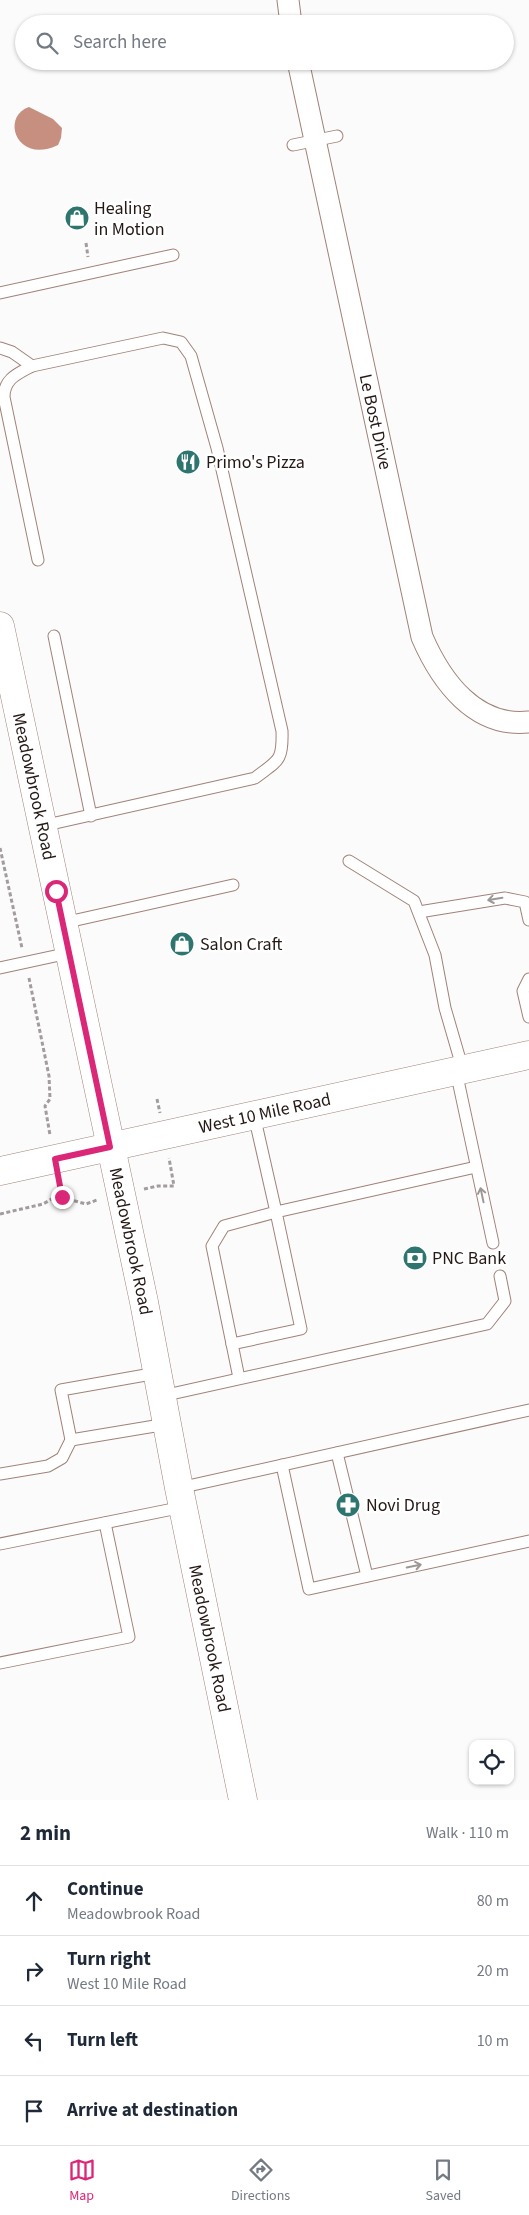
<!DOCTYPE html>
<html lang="en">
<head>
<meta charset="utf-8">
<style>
	body { margin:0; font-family:"Source Sans 3",sans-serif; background:#f2f2f3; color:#1f2937 }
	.controls { position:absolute; right:15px; bottom:15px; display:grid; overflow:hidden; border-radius:10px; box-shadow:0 1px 4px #0004 }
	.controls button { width:45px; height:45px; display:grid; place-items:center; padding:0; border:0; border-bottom:1px solid #e0e1e3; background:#fff; color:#1f2937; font:25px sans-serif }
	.stop { position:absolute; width:15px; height:15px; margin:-11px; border:4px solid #db2777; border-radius:50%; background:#fff }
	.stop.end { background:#db2777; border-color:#fff; box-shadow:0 1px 5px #0008 }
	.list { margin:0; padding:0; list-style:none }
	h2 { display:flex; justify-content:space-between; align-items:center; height:65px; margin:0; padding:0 20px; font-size:21px }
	h2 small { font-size:16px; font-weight:400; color:#747a83 }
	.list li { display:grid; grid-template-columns:32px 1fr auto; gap:15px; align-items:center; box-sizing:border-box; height:70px; padding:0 20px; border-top:1px solid #e0e1e3 }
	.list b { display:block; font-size:19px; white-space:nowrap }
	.list p { margin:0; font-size:16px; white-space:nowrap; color:#747a83 }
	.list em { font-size:16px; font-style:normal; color:#747a83 }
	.icon { flex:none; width:28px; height:28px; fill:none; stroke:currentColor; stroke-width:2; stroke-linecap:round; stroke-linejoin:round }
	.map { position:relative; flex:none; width:529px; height:1800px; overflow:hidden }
	.search { position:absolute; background:#fff; box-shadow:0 1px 4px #0004; left:15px; right:15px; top:15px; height:55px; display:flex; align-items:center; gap:12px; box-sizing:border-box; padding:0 18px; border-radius:28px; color:#747a83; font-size:19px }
	.sheet { height:345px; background:#fff }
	nav { display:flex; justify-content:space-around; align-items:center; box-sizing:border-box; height:70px; border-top:1px solid #e0e1e3; background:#fff; font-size:14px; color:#747a83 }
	nav a { display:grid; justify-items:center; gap:2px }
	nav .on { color:#db2777 }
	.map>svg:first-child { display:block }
	.water { fill:#c78f7f }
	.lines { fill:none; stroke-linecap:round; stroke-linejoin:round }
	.lane-casing { stroke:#a08279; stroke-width:13 }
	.street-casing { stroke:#a08279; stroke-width:23 }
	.secondary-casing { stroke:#a08279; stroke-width:29 }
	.path { stroke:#a29d9c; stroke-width:3; stroke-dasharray:4 2.5; stroke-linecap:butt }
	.lane { stroke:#fff; stroke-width:11 }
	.street { stroke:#fff; stroke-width:21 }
	.secondary { stroke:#fff; stroke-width:28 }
	.oneway { stroke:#9d9896 }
	.route { stroke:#db2777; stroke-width:6 }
	.labels { text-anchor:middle; stroke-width:5; stroke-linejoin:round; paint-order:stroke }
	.poi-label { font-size:18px; fill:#251916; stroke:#fff; text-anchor:start }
	.street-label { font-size:18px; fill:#251916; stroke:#fff }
</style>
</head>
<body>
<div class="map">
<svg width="529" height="1800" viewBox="0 0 529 1800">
	<rect width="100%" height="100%" fill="#fbfbfb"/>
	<path class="water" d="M 29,107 L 53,119 L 62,128 L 61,138 L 58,145 C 17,165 0,117 29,107 Z"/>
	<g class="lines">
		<defs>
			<g id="lane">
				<polyline points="293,145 337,136"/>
				<polyline points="0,293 173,255"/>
				<path d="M 0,348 L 12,352 L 32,366 L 163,338 L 181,342 L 191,356 L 217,448 L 282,731 C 283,762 278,760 255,778 L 42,826"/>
				<path d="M 32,366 C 17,374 4,379 4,397 L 38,560"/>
				<polyline points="54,636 91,816"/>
				<polyline points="349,861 414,901 435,955 445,1008 463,1070"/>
				<polyline points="419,912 505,898 525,902 529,920"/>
				<polyline points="63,923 233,885"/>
				<polyline points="0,968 69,953"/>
				<polyline points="529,979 523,991 529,1017"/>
				<polyline points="456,1071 493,1243"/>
				<polyline points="232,1344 301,1329 276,1212 476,1167"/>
				<polyline points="157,1373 61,1390 71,1440 167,1424"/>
				<polyline points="239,1378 212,1246 224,1226 276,1212 254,1115"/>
				<polyline points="162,1396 487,1324 505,1301 500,1276"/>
				<polyline points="337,1453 367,1576"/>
				<polyline points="282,1465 309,1589 529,1541"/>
				<polyline points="0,1474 48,1466 62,1458 71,1440"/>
				<polyline points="179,1488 529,1410"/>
				<polyline points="0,1544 183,1507"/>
				<polyline points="0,1663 129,1637 105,1523"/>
			</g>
			<g id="street">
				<polyline points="288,0 291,24"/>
				<path id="s1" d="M 298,61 L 422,637 C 441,681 475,728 529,722"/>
			</g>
			<g id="secondary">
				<path id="s2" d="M 0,626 L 144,1302 L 179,1488 L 243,1800"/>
				<path id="s3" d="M 0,1171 L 529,1055"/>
			</g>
		</defs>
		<use href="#lane" class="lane-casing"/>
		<use href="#street" class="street-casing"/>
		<use href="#secondary" class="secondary-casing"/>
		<g class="path">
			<polyline points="86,243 88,257"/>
			<polyline points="0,848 22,948"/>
			<polyline points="29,978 49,1076 50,1099 45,1106 50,1135"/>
			<polyline points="157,1099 160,1113"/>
			<polyline points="60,1183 63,1197"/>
			<polyline points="144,1189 158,1186 174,1186 169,1158"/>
			<polyline points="0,1214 43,1204 57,1196 86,1204 97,1200"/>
		</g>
		<use href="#lane" class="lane"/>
		<use href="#street" class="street"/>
		<use href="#secondary" class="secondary"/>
	</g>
	<defs><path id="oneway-shaft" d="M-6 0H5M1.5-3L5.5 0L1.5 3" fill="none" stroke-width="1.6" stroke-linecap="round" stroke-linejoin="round" transform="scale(1.25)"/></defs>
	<g class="oneway">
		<use href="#oneway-shaft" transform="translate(495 899) rotate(171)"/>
		<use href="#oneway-shaft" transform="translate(482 1195) rotate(-102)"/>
		<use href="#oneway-shaft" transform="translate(414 1566) rotate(-12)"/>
	</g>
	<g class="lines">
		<polyline class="route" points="56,891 110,1147 55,1159 62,1197"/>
	</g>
	<defs>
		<symbol id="shop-disc" viewBox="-11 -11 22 22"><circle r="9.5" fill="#2d756e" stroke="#fff"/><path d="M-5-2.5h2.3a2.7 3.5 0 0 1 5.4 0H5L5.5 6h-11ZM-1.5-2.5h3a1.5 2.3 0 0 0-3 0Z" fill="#fff"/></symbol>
		<symbol id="restaurant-disc" viewBox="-11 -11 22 22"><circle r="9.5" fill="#2d756e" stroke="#fff"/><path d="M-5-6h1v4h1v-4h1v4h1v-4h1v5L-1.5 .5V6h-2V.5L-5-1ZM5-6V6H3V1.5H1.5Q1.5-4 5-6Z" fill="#fff"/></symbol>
		<symbol id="bank-disc" viewBox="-11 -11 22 22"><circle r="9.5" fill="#2d756e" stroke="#fff"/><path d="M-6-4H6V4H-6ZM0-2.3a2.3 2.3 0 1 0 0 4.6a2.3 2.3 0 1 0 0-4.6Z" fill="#fff"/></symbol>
		<symbol id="pharmacy-disc" viewBox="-11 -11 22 22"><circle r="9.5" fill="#2d756e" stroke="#fff"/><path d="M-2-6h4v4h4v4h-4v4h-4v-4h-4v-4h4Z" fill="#fff"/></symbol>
	</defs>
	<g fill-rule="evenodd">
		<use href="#shop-disc" x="63" y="204" width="28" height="28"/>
		<use href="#restaurant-disc" x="174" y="448" width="28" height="28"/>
		<use href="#shop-disc" x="168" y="930" width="28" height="28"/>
		<use href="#bank-disc" x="401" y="1244" width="28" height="28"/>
		<use href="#pharmacy-disc" x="334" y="1491" width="28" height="28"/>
	</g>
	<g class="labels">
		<g class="poi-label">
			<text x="94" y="214">Healing<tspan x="94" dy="21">in Motion</tspan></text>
			<text x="206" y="468">Primo's Pizza</text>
			<text x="200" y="950">Salon Craft</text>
			<text x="432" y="1264">PNC Bank</text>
			<text x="366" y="1511">Novi Drug</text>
		</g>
		<g class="street-label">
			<text dy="6" stroke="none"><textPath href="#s1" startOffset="369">Le Bost Drive</textPath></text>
			<text dy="6" stroke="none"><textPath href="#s2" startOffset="164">Meadowbrook Road</textPath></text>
			<text dy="6" stroke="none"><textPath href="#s3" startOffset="271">West 10 Mile Road</textPath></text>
			<text dy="6" stroke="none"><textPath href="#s2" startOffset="629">Meadowbrook Road</textPath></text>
			<text dy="6" stroke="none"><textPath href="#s2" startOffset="1034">Meadowbrook Road</textPath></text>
		</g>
	</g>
</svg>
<div class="controls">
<button><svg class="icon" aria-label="locate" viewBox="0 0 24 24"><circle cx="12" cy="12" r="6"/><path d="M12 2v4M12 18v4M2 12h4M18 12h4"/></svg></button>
</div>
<div class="stop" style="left:56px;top:891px"></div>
<div class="stop end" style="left:62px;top:1197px"></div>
<div class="search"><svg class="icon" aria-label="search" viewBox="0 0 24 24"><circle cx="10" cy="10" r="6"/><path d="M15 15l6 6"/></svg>Search here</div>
</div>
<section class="sheet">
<h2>2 min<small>Walk · 110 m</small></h2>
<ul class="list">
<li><svg class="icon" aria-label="ahead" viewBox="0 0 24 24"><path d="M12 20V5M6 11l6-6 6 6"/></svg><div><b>Continue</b><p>Meadowbrook Road</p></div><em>80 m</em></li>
<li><svg class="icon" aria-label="right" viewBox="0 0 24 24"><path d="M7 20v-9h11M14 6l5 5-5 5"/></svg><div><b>Turn right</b><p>West 10 Mile Road</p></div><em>20 m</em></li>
<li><svg class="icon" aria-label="left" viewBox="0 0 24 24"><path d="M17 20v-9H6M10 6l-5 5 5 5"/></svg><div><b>Turn left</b></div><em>10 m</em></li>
<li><svg class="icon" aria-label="arrive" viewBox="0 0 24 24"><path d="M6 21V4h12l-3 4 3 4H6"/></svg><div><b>Arrive at destination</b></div></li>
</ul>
</section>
<nav>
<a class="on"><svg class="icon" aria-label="map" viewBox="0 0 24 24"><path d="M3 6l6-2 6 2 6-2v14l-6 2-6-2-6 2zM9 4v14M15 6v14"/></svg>Map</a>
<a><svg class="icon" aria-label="directions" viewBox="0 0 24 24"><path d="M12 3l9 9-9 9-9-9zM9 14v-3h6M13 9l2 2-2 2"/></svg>Directions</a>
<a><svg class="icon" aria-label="saved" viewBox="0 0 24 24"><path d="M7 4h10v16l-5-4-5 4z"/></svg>Saved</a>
</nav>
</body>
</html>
